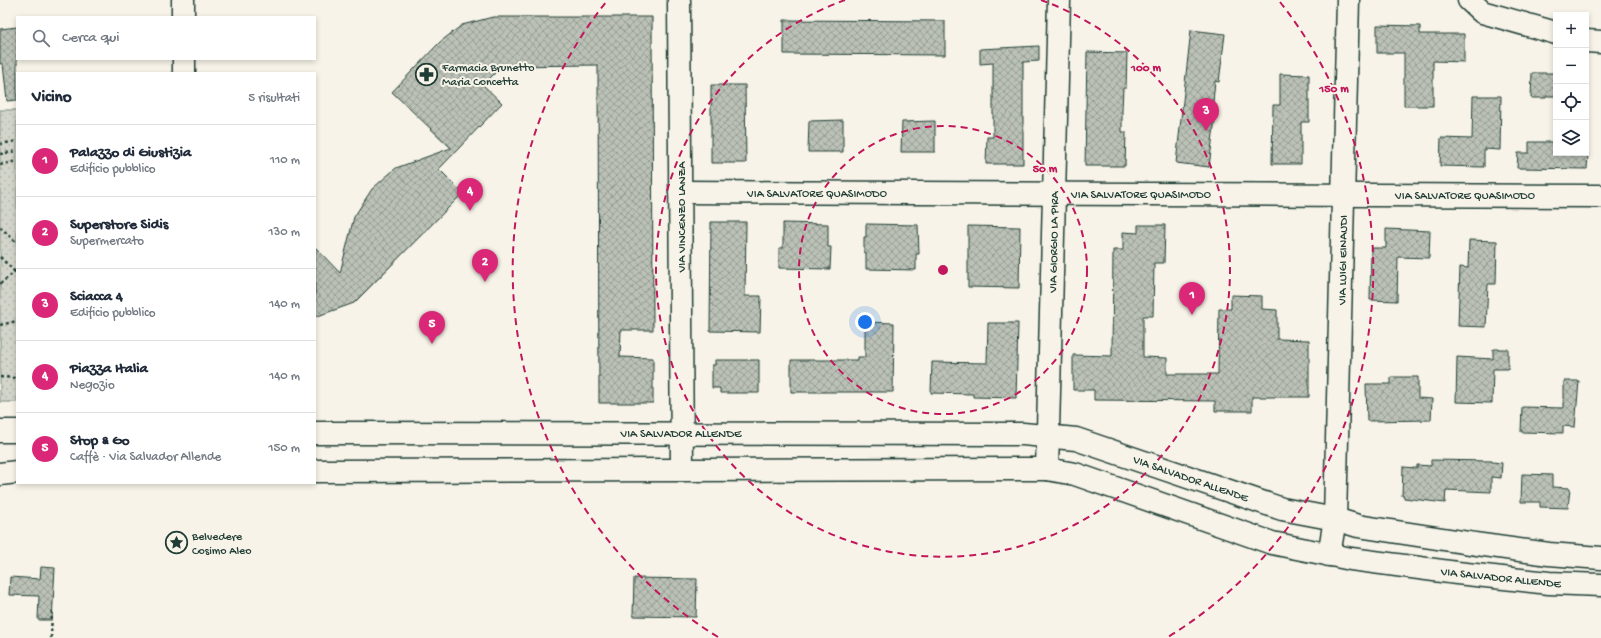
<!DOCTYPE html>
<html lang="it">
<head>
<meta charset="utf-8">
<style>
	body { margin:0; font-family:"Gochi Hand",sans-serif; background:#f6f6f7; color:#1f2937 }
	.controls { position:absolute; right:12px; top:12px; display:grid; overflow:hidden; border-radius:0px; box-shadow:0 2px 6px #0003 }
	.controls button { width:36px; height:36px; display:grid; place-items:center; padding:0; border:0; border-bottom:1px solid #e0e1e3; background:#fff; color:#1f2937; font:20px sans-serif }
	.you { position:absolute; left:865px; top:322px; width:14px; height:14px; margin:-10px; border:3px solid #fff; border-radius:50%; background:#1a73e8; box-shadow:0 0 0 6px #1a73e833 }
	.badge { display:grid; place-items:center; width:26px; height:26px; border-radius:50%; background:#db2777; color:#fff; font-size:13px; font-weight:700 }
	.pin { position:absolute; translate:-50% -33px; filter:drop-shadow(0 1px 2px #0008) }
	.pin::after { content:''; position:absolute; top:21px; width:14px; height:12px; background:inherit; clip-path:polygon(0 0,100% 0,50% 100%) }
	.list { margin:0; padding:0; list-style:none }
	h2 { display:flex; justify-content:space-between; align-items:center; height:52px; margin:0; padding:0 16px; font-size:17px }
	h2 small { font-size:13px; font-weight:400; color:#747a83 }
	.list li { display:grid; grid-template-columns:26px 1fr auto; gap:12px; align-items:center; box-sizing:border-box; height:72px; padding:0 16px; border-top:1px solid #e0e1e3 }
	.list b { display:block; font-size:15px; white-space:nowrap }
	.list p { margin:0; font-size:13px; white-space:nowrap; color:#747a83 }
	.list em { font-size:13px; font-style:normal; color:#747a83 }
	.icon { flex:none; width:22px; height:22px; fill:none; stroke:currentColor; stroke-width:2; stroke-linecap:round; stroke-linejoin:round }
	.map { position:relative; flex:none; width:1601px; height:638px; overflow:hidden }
	.search { position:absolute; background:#fff; box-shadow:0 2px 6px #0003; left:16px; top:16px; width:300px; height:44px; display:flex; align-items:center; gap:10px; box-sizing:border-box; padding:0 14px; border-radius:0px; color:#747a83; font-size:15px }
	.panel { position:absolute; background:#fff; box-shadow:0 2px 6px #0003; left:16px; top:72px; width:300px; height:412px; border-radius:0px }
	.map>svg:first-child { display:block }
	.park { fill:url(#park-dots); stroke:#79897f }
	.building { fill:url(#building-cross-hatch); stroke:#1f3d34 }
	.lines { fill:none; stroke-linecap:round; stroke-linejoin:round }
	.minor-casing { stroke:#1f3d34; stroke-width:25 }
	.path { stroke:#1f3d34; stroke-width:2.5; stroke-dasharray:3 3; stroke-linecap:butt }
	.minor { stroke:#f7f3e8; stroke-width:22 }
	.ring { fill:none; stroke:#c2185b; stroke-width:2; stroke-dasharray:7 5 }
	.labels { text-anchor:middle; stroke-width:4; stroke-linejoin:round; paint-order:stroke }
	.poi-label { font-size:12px; fill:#1f3d34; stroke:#f7f3e8; text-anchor:start }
	.street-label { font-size:12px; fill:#1f3d34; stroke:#f7f3e8 }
	.centre { fill:#c2185b; stroke:#f7f3e8; stroke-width:2 }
	.ring-label { font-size:12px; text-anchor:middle; font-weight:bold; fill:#c2185b; stroke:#f7f3e8; stroke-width:4; stroke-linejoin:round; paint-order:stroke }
</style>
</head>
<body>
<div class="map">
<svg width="1601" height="638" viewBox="0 0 1601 638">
	<defs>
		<pattern id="park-dots" width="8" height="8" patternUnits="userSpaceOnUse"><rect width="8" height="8" fill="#d3d5ca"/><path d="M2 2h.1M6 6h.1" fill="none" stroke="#b5b8ae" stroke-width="1.8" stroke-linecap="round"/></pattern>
		<pattern id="building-cross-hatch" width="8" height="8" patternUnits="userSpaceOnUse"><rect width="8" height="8" fill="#bbc1b6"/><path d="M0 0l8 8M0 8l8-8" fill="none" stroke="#979e95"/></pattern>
	</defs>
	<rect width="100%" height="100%" fill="#f7f3e8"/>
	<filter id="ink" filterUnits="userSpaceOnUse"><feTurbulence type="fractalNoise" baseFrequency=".025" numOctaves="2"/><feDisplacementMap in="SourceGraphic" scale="8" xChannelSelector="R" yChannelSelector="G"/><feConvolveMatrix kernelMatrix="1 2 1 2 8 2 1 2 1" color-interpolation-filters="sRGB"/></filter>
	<g filter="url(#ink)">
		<rect class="park" x="0" y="110" width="17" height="292"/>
		<g class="building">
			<polygon points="493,17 652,17 653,330 621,330 620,357 653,358 653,403 599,403 598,65 502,66 483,85 502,103 439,169 463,193 354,303 315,317 315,247 340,273 354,217 372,189 396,168 451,148 392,92 440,42 462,25"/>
			<polygon points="784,20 945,21 945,55 784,54"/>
			<polygon points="1377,25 1420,26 1420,34 1464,34 1464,62 1433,61 1433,106 1404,106 1404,53 1377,53"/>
			<polygon points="17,27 17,100 7,101 3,64 0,64 0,29"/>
			<polygon points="1191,30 1225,34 1219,82 1215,81 1213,102 1211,118 1215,118 1209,167 1176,163"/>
			<polygon points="1039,46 1039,61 1023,62 1023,164 986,164 987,137 993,137 993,63 980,64 980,49"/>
			<polygon points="1087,52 1127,53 1126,88 1123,88 1122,109 1122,132 1126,132 1125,166 1085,166"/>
			<polygon points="1532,73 1556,73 1556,96 1546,96 1546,98 1531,98"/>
			<polygon points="1280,74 1309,75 1309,122 1301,122 1301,164 1272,164 1273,105 1280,105"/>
			<polygon points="711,85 745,85 746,163 711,163"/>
			<polygon points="1473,96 1501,96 1500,150 1484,149 1484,167 1440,166 1441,138 1472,139"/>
			<polygon points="843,120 843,152 808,152 809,121"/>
			<polygon points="935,121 935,152 901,152 902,122"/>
			<polygon points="1529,142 1556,142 1556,153 1588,153 1587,169 1517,168 1518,153 1529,153"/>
			<polygon points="711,222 746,222 745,296 761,296 760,332 710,331"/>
			<polygon points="783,223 828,224 828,247 831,247 830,269 779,268 779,248 783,248"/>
			<polygon points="866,224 918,225 919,254 916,254 916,270 866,269 866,253 864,253 864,237 866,237"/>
			<polygon points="1138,225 1165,225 1164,263 1154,263 1153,316 1143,316 1143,357 1167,358 1167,374 1218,374 1219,309 1231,309 1231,295 1262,296 1262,309 1277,310 1277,339 1309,340 1309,397 1252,397 1252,411 1215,411 1215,401 1094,400 1094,390 1073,390 1073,355 1112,356 1113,250 1123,250 1123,232 1138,233"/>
			<polygon points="968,226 1020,227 1019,288 968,287"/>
			<polygon points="1386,229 1430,231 1429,258 1398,257 1397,301 1370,300 1371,248 1386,248"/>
			<polygon points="1469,240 1497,241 1496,284 1488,284 1486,327 1458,326 1460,267 1468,268"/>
			<polygon points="865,322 894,323 893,392 791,392 791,360 858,360 858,357 865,357"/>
			<polygon points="988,323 1018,323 1016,398 973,397 973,394 931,393 932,362 987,363"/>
			<polygon points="1493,349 1508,349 1508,369 1493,369 1492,403 1456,402 1457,357 1493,359"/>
			<polygon points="715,360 759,360 759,393 720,393 720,388 712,388 712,365 715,365"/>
			<polygon points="1391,377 1418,377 1418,398 1432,399 1431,420 1367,421 1366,384 1391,384"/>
			<polygon points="1564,381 1579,381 1575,427 1563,426 1563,433 1521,432 1522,407 1564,408"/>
			<polygon points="1431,460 1492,461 1492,462 1502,463 1501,478 1491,477 1491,492 1446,490 1445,503 1404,498 1404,496 1402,496 1403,467 1417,468 1417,465 1431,466"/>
			<polygon points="1522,474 1552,475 1552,487 1570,488 1568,508 1540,507 1540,502 1521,502"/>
			<polygon points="41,567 55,568 52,620 38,620 39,596 9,595 10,577 40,579"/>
			<polygon points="634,578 697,579 696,617 633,616"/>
		</g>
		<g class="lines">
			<defs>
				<g id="minor">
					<polyline points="183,0 183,17"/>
					<polyline points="679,0 682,470"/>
					<polyline points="1469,0 1482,12 1556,33"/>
					<polyline points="1586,41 1601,42"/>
					<polyline points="184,59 184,73"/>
					<polyline points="680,192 1601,196"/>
					<polyline points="0,431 17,431"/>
					<polyline points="315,433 1023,434 1076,439 1282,509 1335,519 1358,526 1476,544 1549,554 1601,558"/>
					<polyline points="1047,469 1059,0"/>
					<polyline points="315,471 1047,469 1075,474 1272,543 1351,559 1457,573 1549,583 1601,585"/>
					<polyline points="0,474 17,472"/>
					<polyline points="1329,555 1335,519 1348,0"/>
				</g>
			</defs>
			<use href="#minor" class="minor-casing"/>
			<g class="path">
				<polyline points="0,144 17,141"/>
				<polyline points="0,154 17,151"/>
				<polyline points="0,165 17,161"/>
				<polyline points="0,227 17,243"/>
				<polyline points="0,257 15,272"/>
				<polyline points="0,284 17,270"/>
				<polyline points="0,325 17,321"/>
				<polyline points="0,377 17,378"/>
				<polyline points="51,638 52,610"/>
			</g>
			<use href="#minor" class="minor"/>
		</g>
	</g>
	<g class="ring">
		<circle cx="943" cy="270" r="144"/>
		<path d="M1041 0A287 287 0 1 1 845 0"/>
		<path d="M718 637A431 431 0 0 1 606 2M1280 2A431 431 0 0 1 1168 637"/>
	</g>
	<defs>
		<symbol id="pharmacy-ring" viewBox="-11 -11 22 22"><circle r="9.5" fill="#f7f3e8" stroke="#1f3d34" stroke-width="1.5"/><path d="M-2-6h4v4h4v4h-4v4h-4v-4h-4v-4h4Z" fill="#1f3d34"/></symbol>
		<symbol id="sight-ring" viewBox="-11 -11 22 22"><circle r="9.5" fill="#f7f3e8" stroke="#1f3d34" stroke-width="1.5"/><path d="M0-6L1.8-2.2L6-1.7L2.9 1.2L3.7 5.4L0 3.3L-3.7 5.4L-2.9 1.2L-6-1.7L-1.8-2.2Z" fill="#1f3d34"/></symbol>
	</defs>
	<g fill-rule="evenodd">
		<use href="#pharmacy-ring" x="414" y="62" width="25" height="25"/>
		<use href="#sight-ring" x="164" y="530" width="25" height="25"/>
	</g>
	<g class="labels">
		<g class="poi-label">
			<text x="442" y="71">Farmacia Brunetto<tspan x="442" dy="14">Maria Concetta</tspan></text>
			<text x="192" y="540">Belvedere<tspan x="192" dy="14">Cosimo Aleo</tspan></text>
		</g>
		<g class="street-label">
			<text x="817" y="197">VIA SALVATORE QUASIMODO</text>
			<text x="1141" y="198">VIA SALVATORE QUASIMODO</text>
			<text x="1465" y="199">VIA SALVATORE QUASIMODO</text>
			<text transform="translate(681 217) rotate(-90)" y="4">VIA VINCENZO LANZA</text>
			<text transform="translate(1053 242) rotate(-89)" y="4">VIA GIORGIO LA PIRA</text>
			<text transform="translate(1342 260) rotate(-89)" y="4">VIA LUIGI EINAUDI</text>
			<text x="681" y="437">VIA SALVADOR ALLENDE</text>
			<text transform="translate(1191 478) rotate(19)" y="4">VIA SALVADOR ALLENDE</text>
			<text transform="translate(1501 577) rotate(6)" y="4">VIA SALVADOR ALLENDE</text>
		</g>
	</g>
	<circle cx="943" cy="270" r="6" class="centre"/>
	<g class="ring-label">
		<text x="1146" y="71">100 m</text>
		<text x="1334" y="92">150 m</text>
		<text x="1045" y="172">50 m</text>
	</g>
</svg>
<div class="controls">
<button>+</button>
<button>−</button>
<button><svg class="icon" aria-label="locate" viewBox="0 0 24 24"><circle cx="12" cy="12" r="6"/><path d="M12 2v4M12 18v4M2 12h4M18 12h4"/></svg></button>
<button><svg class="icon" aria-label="layers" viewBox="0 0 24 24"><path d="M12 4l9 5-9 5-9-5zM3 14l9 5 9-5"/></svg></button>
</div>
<div class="you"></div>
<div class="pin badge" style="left:1192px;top:315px">1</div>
<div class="pin badge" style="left:485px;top:282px">2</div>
<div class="pin badge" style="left:1206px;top:131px">3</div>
<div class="pin badge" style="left:470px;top:211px">4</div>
<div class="pin badge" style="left:432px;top:344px">5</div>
<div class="search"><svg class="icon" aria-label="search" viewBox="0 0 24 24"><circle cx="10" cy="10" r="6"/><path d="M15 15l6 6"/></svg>Cerca qui</div>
<section class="panel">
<h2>Vicino<small>5 risultati</small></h2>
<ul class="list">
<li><span class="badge">1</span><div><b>Palazzo di Giustizia</b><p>Edificio pubblico</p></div><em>110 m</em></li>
<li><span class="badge">2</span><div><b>Superstore Sidis</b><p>Supermercato</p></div><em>130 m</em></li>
<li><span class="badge">3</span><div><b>Sciacca 4</b><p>Edificio pubblico</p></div><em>140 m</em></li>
<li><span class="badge">4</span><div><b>Piazza Italia</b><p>Negozio</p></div><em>140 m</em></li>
<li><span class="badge">5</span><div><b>Stop &amp; Go</b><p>Caffè · Via Salvador Allende</p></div><em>150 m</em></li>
</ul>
</section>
</div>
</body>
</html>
